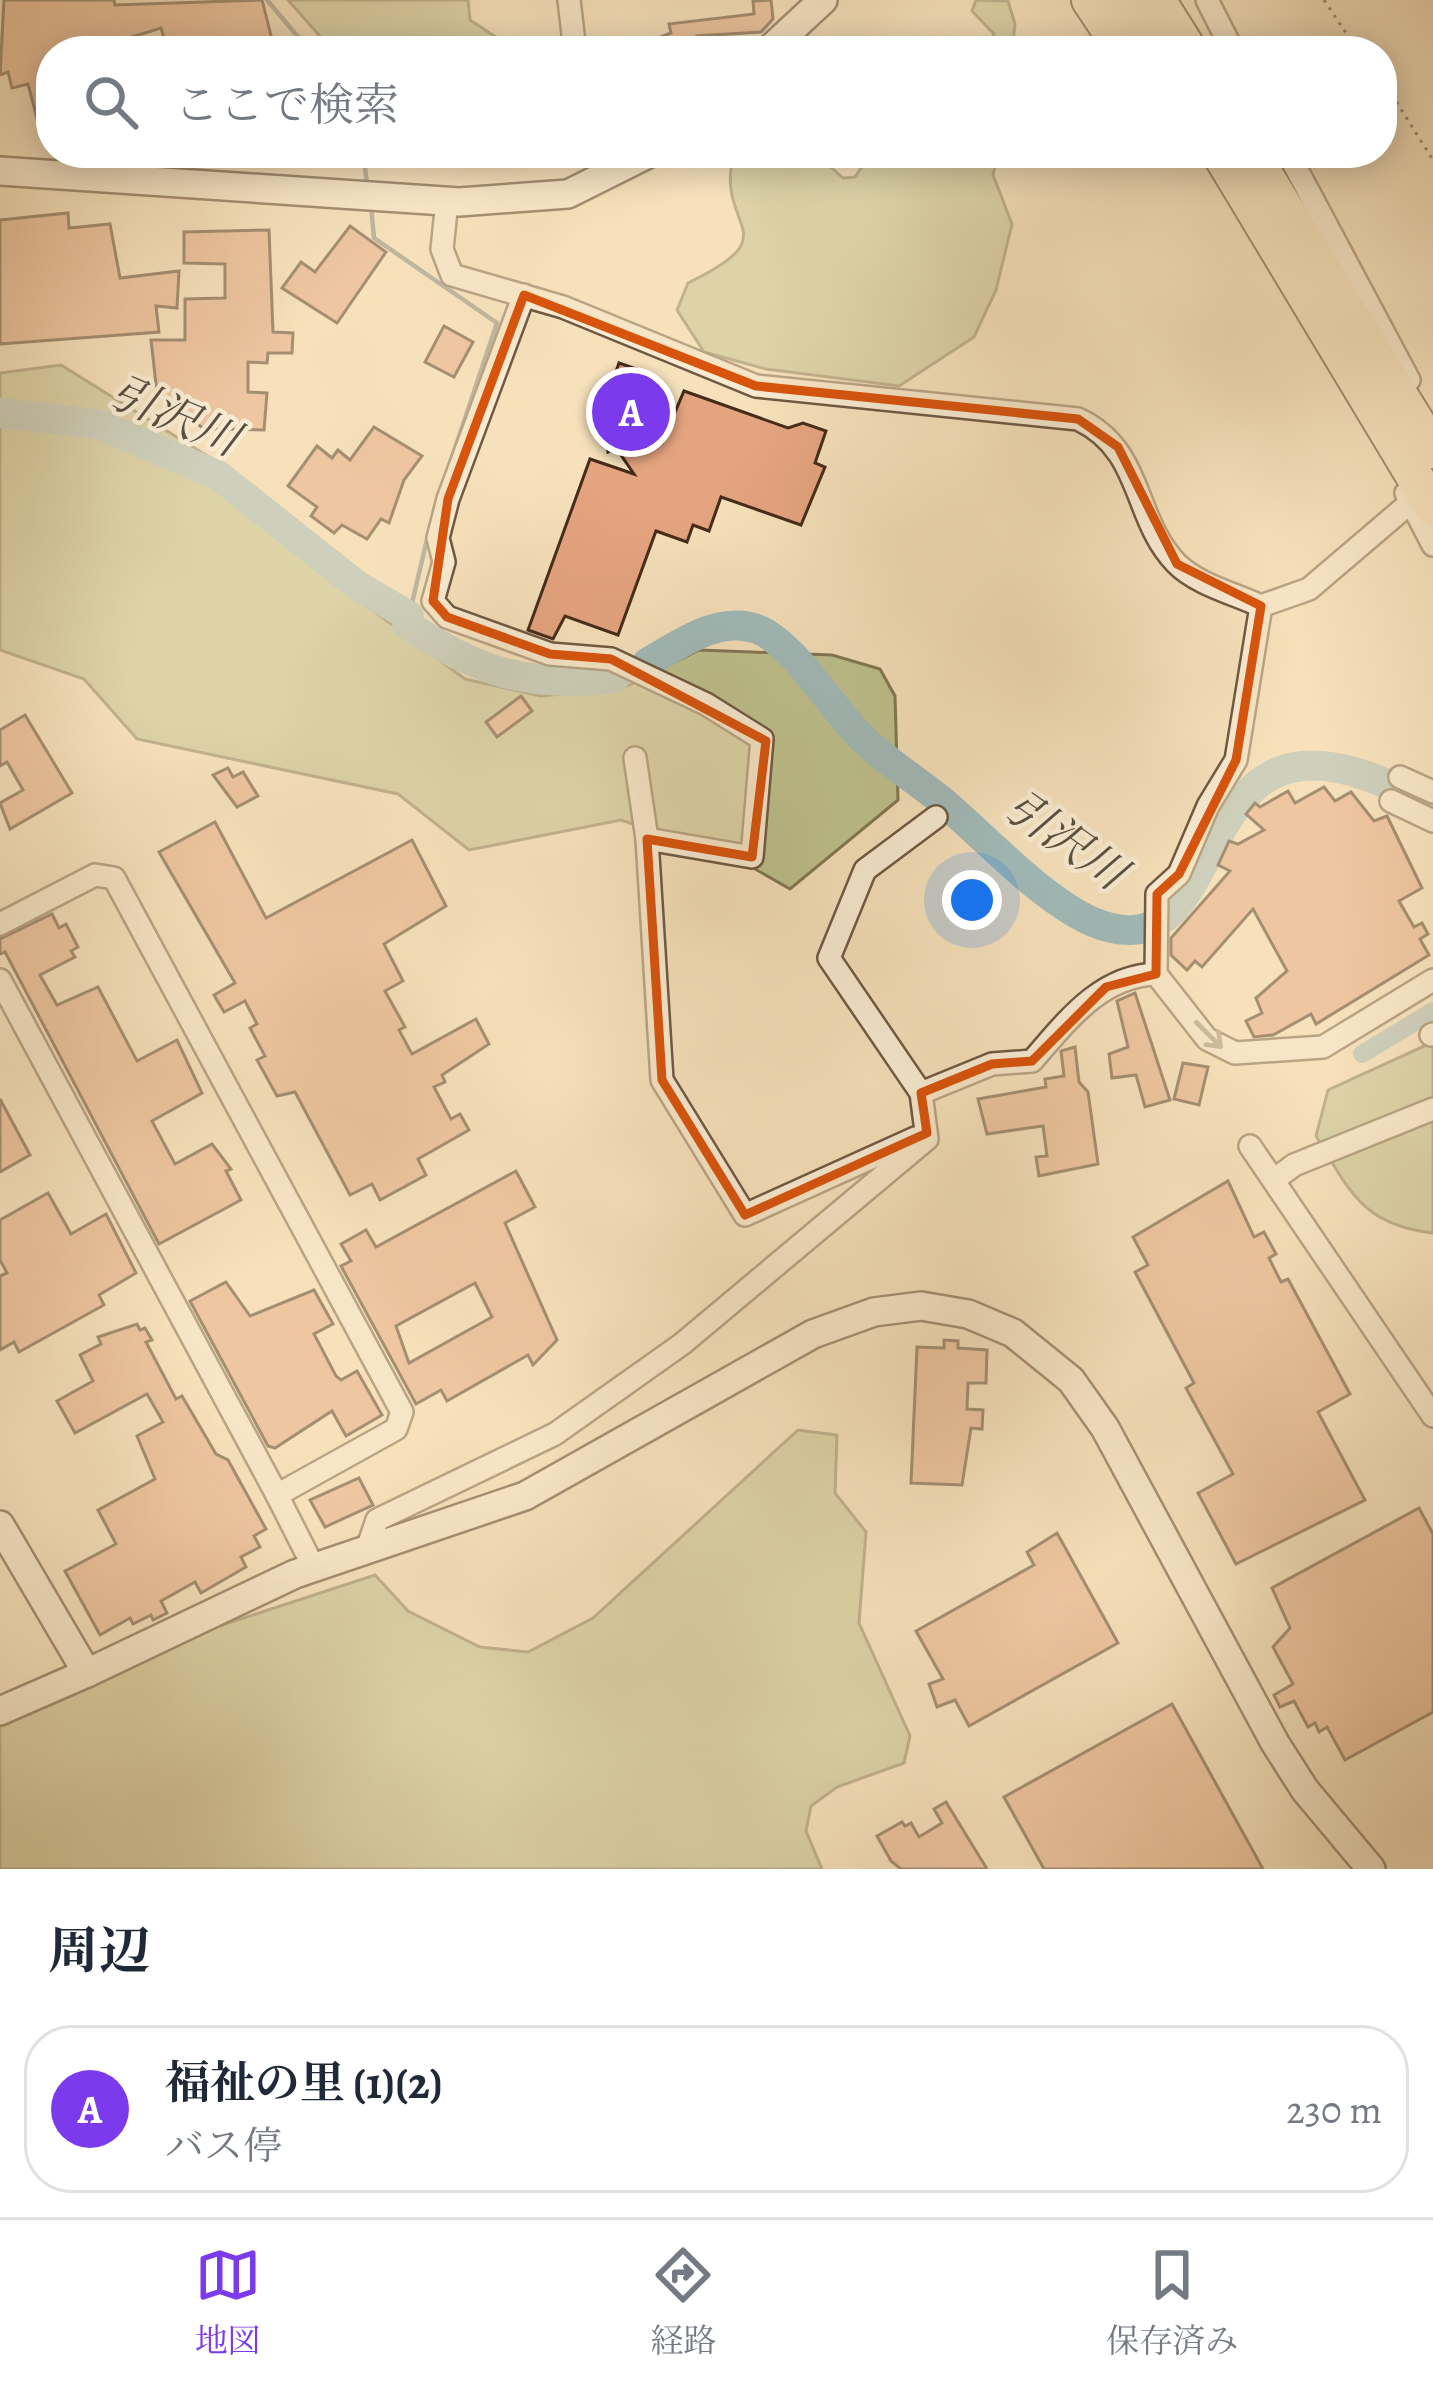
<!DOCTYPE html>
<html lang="ja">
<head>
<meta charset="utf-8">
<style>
	body { margin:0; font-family:Alegreya,"Noto Serif JP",serif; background:#f2f2f3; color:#1f2937 }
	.you { position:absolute; left:972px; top:900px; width:42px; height:42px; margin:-30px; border:9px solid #fff; border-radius:50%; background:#1a73e8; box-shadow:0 0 0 18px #1a73e833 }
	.badge { display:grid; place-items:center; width:78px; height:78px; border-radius:50%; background:#7c3aed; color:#fff; font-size:39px; font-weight:700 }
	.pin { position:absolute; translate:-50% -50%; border:6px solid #fff; box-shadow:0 3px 12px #0006 }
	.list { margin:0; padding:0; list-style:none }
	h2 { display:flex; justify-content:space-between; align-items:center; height:156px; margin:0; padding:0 48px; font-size:51px }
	h2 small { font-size:39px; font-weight:400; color:#747a83 }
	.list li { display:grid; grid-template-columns:78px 1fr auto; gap:36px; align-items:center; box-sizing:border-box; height:168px; margin:0 24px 24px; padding:0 24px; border:3px solid #e0e1e3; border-radius:48px }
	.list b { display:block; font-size:45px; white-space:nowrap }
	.list p { margin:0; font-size:39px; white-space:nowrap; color:#747a83 }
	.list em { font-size:39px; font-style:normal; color:#747a83 }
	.icon { flex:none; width:66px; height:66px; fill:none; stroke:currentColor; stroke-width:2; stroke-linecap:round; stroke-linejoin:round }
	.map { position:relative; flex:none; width:1433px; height:1869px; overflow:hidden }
	.search { position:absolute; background:#fff; box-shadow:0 6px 30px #0003; left:36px; right:36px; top:36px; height:132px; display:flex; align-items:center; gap:30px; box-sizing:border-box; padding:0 42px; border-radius:48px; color:#747a83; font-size:45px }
	.sheet { height:348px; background:#fff }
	nav { display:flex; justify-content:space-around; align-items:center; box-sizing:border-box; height:168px; border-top:3px solid #e0e1e3; background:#fff; font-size:33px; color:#747a83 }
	nav a { display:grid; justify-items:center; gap:6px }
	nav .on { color:#7c3aed }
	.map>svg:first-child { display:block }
	.green { fill:#bec28e; stroke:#817754; stroke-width:3 }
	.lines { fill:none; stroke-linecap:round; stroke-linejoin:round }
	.stream { stroke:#7c827a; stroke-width:4.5 }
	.canal { stroke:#a1bbba; stroke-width:18 }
	.river { stroke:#a1bbba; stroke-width:30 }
	.building { fill:#e5a480; stroke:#442c19; stroke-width:3; fill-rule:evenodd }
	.street-casing { stroke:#705942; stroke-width:26 }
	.secondary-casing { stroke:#442c19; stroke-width:32 }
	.highway-casing { stroke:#442c19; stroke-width:40 }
	.path { stroke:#442c19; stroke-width:3; stroke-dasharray:3 6; stroke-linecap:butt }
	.street { stroke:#f9ecd3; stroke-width:21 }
	.secondary { stroke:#f9ecd3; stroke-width:27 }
	.highway { stroke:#f6e1bb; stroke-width:36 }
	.oneway { stroke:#9e8c76 }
	.marked { fill:none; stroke:#d8540d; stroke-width:9; stroke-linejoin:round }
	.labels { text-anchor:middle; stroke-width:9; stroke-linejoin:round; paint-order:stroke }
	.water-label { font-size:45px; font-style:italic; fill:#5b5041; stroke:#f9ecd3 }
</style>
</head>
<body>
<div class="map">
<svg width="1433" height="1869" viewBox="0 0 1433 1869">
	<rect width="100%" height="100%" fill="#f6e1bb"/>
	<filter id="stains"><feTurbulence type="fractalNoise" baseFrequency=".00167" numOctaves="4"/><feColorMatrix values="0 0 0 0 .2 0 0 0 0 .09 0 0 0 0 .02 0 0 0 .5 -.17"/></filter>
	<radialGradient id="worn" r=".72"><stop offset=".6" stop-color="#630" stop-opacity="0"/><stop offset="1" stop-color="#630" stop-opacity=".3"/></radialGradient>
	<g class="green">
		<polygon points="288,0 468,0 470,20 517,51 333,51"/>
		<polygon points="976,0 1008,1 1015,24 1012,51 987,51 994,34 972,11"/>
		<path d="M 734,153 L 815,153 L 843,178 L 855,177 L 871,153 L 998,153 L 993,175 L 1012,224 L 996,290 L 974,337 L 899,386 L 766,369 L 704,352 L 677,310 L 688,283 C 793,232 713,230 734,153 Z"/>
		<polygon points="61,365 212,459 351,594 465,679 541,696 623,688 699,650 832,655 880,669 895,696 898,800 790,889 741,861 621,820 469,850 398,794 137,739 84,679 0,650 0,373"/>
		<path d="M 1433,1042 L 1433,1233 C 1362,1225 1350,1191 1316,1136 L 1328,1090 Z"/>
		<polygon points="798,1430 837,1435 835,1493 866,1532 859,1623 910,1736 904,1763 837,1787 811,1806 806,1831 822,1869 0,1869 0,1721 207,1630 375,1575 408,1611 480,1647 528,1652 593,1618"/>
	</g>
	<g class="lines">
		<g class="stream">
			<polyline points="267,0 310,51"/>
			<polyline points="363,153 367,183"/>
			<polyline points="371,206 374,238 497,323 443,484"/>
			<polyline points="409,616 428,535"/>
		</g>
		<polyline class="canal" points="1362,1054 1433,1011"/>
		<g class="river">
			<path d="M 0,413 L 101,425 L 219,476 L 358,586 L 409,616 L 407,624 C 477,673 530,688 615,678"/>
			<path d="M 647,663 C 679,645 718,615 757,629 C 794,643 834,712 864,740 C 888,763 918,781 943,802 C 986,838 1042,900 1093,922 C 1214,972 1192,776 1303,766 C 1347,762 1395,787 1433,805"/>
		</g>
	</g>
	<g class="building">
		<polygon points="4,0 114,0 115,5 262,0 275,51 168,51 161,28 125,39 128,51 51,51 51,118 38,122 28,84 12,88 8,72 0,75"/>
		<polygon points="771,0 773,19 761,32 697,36 702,51 624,51 671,33 669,24 754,14 753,1"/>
		<polygon points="68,213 69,228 110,224 120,278 179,271 177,308 156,306 159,332 0,344 0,220"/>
		<polygon points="350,226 386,252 337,323 282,288 301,262 315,272"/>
		<polygon points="269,230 273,332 293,333 292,353 268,353 267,363 248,362 248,392 267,393 264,430 204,429 157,393 151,340 185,340 185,299 225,298 225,264 184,263 184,232"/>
		<polygon points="444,326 473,342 454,377 425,362"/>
		<polygon points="619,363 636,369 619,428 627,444 652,448 662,443 684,391 788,428 803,423 826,431 815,463 825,467 801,525 721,497 709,531 693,525 687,542 656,531 618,635 565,616 553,639 528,630 590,459 634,474 616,448 608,452 601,409 610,409 605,403"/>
		<polygon points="374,427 422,456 404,480 389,523 381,519 367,539 342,525 334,533 311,516 317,507 288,486 317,446 332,458 338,450 350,460"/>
		<polygon points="521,696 532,711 497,737 486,722"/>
		<polygon points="25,715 72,793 10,829 0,803 23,790 7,762 0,766 0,730"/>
		<polygon points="228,768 233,777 243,772 258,796 237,807 213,775"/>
		<polygon points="1324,787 1335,801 1351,792 1374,821 1387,816 1422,888 1399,901 1414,927 1422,923 1428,934 1420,939 1429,955 1316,1024 1311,1014 1273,1035 1254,1037 1246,1021 1262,1013 1256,998 1287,971 1253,909 1202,967 1195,961 1187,970 1171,955 1171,938 1230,871 1218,865 1229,841 1238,844 1264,830 1246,814 1255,803 1260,807 1288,791 1295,803"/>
		<polygon points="215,822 266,918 412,840 446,906 384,944 403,981 385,991 405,1027 399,1030 412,1054 476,1019 489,1044 442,1075 445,1082 434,1087 451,1119 460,1114 469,1130 418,1159 426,1175 380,1200 372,1184 350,1195 295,1092 277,1096 257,1060 265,1056 250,1028 257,1024 245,1001 224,1012 214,995 235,983 159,852"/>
		<polygon points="52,914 59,928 66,924 78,947 71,951 75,957 40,975 57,1005 98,987 137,1061 177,1040 202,1093 152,1121 175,1164 212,1144 231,1169 226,1171 241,1200 159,1244 5,952 0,954 0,939"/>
		<polygon points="1135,993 1170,1100 1145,1107 1136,1075 1112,1078 1109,1054 1128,1047 1117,1001"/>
		<polygon points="1075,1047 1079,1082 1088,1092 1098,1164 1039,1176 1036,1157 1047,1156 1043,1126 987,1134 978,1099 1046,1087 1045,1079 1064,1076 1061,1051"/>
		<polygon points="1183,1063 1208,1067 1199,1105 1174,1099"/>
		<polygon points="0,1099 30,1155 0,1172"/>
		<path d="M 516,1171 L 535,1207 L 505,1223 L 557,1340 L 533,1365 L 528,1355 L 447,1401 L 441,1390 L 416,1404 L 341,1266 L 351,1261 L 341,1244 L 366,1230 L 376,1247 ZM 475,1283 L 492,1317 L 409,1363 L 396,1326 Z"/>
		<polygon points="1228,1181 1254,1237 1264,1232 1276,1254 1269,1258 1281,1282 1288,1279 1350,1394 1318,1412 1365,1500 1236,1564 1198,1493 1233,1474 1186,1388 1194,1383 1135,1272 1148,1265 1133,1237"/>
		<polygon points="48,1193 71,1234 106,1214 136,1273 99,1295 104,1305 19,1352 14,1342 0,1350 0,1276 7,1273 0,1260 0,1220"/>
		<polygon points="226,1282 250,1316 314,1290 333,1324 314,1334 336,1376 341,1380 357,1371 382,1415 346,1436 332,1411 275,1448 268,1446 190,1301"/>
		<polygon points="137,1324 140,1330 145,1328 152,1340 146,1342 176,1399 182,1396 216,1454 228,1460 266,1529 254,1536 260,1547 241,1557 246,1567 201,1593 195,1582 161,1601 167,1613 153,1620 151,1615 133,1624 130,1618 100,1635 65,1571 116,1544 98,1510 155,1479 137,1436 163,1422 147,1394 75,1433 57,1401 93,1381 80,1355 101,1344 98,1337"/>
		<polygon points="944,1340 958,1341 958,1348 987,1350 986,1383 968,1383 967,1409 983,1410 982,1429 971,1428 962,1485 911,1483 917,1347 944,1348"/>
		<polygon points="359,1478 373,1505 325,1527 310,1500"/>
		<polygon points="1419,1508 1433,1534 1433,1712 1345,1760 1327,1727 1319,1732 1315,1723 1308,1727 1294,1701 1280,1707 1274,1695 1293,1684 1273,1647 1290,1628 1272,1588"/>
		<polygon points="1057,1533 1118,1643 969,1726 955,1700 937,1707 929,1684 943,1679 916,1631 1034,1565 1027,1552"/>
		<polygon points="1172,1704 1263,1869 1044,1869 1004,1797"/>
		<polygon points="946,1802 987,1869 901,1869 891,1861 877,1836 902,1822 905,1826 911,1823 919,1837 942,1823 934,1809"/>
	</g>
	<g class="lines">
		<defs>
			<g id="street">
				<polyline points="569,0 575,51"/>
				<polyline points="1207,0 1233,51"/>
				<polyline points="1288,153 1409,380"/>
				<path d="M 447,201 L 442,249 L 452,275 L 563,307 L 756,386 L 1078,419 C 1144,450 1132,517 1176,563 C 1196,584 1235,594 1261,606 L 1309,589 L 1424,491"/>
				<polyline points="524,295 448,499 438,538 444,562 433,601 447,617 550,654 611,659 706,704 762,739 752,857 647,839"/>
				<polyline points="1406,493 1433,545"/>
				<polyline points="1261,606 1236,760 1208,806 1179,874 1157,894 1156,974 1207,1039 1235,1053 1323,1047 1433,980"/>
				<polyline points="635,758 647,839 662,1080 745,1215 915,1138"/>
				<polyline points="1400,777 1433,792"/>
				<polyline points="1391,801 1433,821"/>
				<polyline points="0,924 95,875 114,878 402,1412 396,1429 277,1495 314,1568"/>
				<polyline points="0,980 277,1495"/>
				<polyline points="1431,1035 1433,1034"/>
				<path d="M 921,1093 L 992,1064 L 1032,1061 C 1067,1021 1100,976 1156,974"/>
				<polyline points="1250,1146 1433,1416"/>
				<polyline points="1274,1180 1294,1165 1433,1109"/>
				<polyline points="366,1552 377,1520 555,1434 682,1344 927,1139 921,1093 829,958 865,870 936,817"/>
			</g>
			<g id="secondary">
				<polyline points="768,51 823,0"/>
				<polyline points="0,171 459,202 568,194 650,153"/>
				<polyline points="0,1525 87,1673 295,1574 525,1496 813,1334 874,1312 921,1306 968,1314 1013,1333 1071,1380 1105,1428 1275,1743 1305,1790 1371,1869"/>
				<polyline points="0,1711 87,1673"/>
			</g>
			<g id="highway">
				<polyline points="1090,0 1124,51"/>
				<polyline points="1126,0 1158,51"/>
				<polyline points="1157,0 1189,51"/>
				<polyline points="1220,153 1433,507"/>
				<polyline points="1251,153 1433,450"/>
			</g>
		</defs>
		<use href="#street" class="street-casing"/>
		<use href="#secondary" class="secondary-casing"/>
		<use href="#highway" class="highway-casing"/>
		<g class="path">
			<polyline points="1324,0 1358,51"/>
			<polyline points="1382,79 1433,160"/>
		</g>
		<use href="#street" class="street"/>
		<use href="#secondary" class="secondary"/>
		<use href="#highway" class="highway"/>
	</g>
	<defs><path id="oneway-shaft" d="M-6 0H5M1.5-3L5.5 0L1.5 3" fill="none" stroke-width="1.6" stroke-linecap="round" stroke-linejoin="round" transform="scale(3)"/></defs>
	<use class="oneway" href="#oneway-shaft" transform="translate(1209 1035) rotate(45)"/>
	<path d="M0 0H1433V1869H0ZM 524,295 L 756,386 L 1078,419 L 1118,447 L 1177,564 L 1261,606 L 1236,760 L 1179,874 L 1157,894 L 1156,974 L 1106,987 L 1032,1061 L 992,1064 L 921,1093 L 927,1133 L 745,1215 L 662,1080 L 647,839 L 752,857 L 766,741 L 611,659 L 550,654 L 447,617 L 433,601 L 448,499 Z" fill="#f6e1bb" fill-opacity=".55" fill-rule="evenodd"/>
	<path class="marked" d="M 524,295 L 756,386 L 1078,419 L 1118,447 L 1177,564 L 1261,606 L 1236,760 L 1179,874 L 1157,894 L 1156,974 L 1106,987 L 1032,1061 L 992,1064 L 921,1093 L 927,1133 L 745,1215 L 662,1080 L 647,839 L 752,857 L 766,741 L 611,659 L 550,654 L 447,617 L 433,601 L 448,499 Z"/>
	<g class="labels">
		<g class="water-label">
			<text transform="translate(175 415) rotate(23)" y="16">引沢川</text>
			<text transform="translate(1066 839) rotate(35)" y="16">引沢川</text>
		</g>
	</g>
	<rect width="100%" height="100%" filter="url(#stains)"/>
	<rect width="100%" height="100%" fill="url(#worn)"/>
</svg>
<div class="you"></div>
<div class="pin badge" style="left:631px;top:412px">A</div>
<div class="search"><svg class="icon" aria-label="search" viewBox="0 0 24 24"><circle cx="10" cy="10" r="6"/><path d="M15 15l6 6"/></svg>ここで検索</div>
</div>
<section class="sheet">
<h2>周辺<small></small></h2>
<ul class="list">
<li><span class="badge">A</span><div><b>福祉の里 (1)(2)</b><p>バス停</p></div><em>230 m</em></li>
</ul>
</section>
<nav>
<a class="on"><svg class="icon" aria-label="map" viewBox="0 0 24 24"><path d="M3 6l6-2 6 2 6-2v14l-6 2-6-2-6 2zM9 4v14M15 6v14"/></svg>地図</a>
<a><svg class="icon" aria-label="directions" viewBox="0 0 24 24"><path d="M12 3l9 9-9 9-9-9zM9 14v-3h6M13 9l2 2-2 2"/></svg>経路</a>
<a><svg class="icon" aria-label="saved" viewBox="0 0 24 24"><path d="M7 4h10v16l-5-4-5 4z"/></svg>保存済み</a>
</nav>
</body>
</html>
